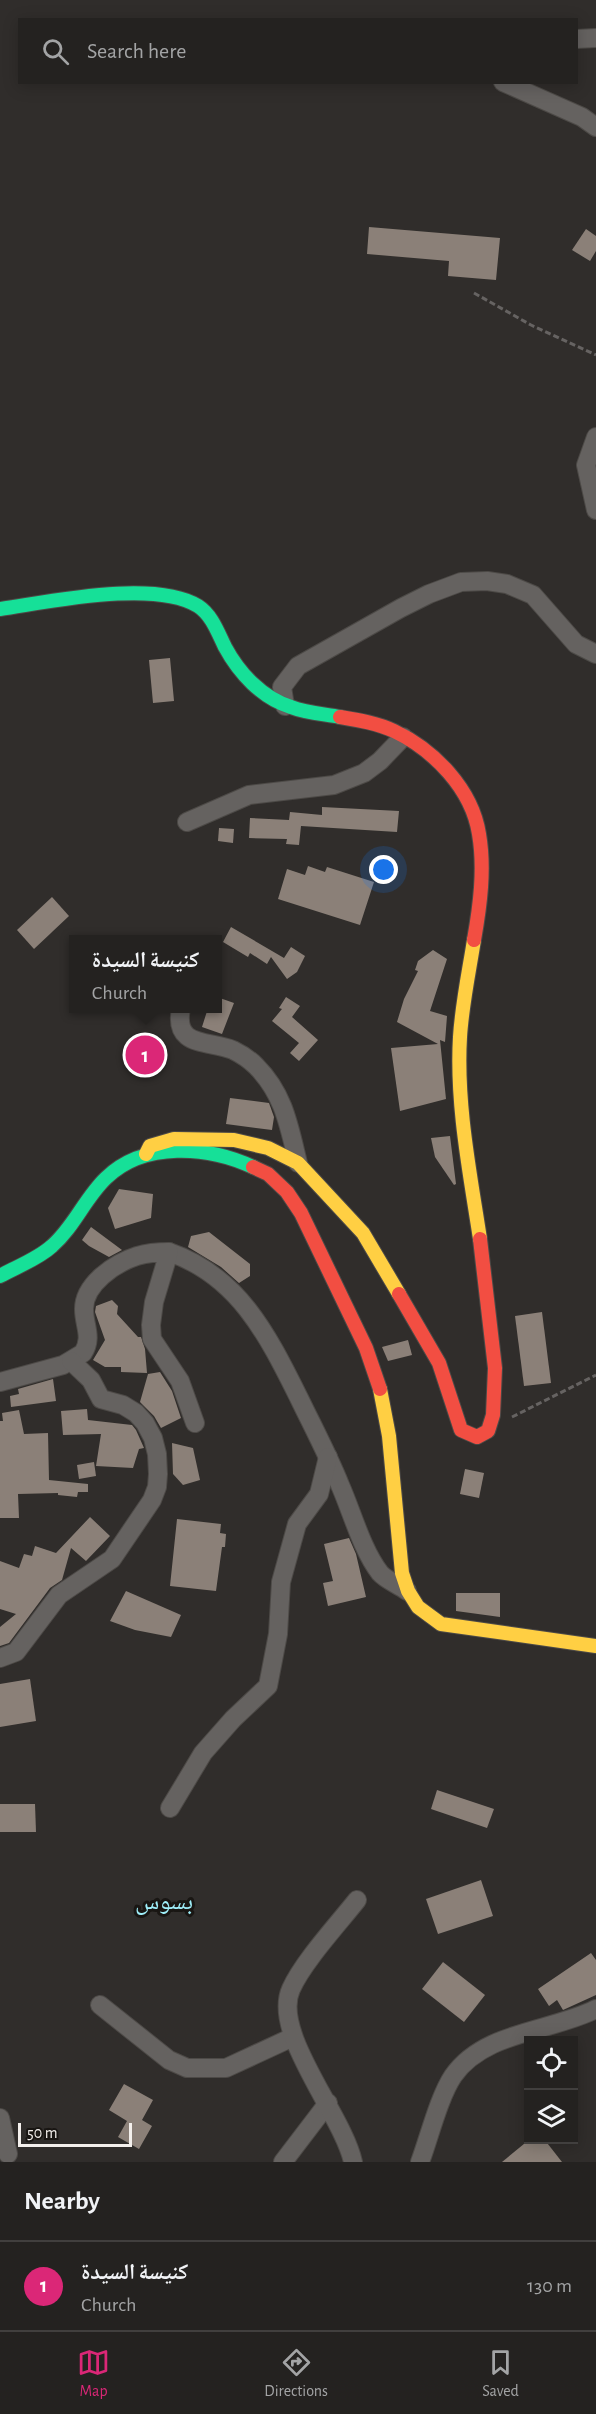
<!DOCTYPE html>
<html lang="en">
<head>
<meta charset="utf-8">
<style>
	body { margin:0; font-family:"Alegreya Sans","Noto Naskh Arabic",sans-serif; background:#2c2a29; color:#f1f3f6 }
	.controls { position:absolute; right:18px; bottom:18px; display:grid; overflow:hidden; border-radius:0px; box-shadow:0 3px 15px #0003 }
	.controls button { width:54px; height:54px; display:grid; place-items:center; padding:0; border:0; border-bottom:2px solid #413f3e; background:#242220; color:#f1f3f6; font:30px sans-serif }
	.scale { position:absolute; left:18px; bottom:15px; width:114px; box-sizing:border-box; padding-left:6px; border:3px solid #f4f0ed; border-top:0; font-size:16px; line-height:21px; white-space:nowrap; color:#f4f0ed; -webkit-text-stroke:4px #191613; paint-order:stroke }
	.you { position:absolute; left:384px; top:870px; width:21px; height:21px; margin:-15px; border:4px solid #fff; border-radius:50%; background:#1a73e8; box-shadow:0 0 0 9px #1a73e833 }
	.badge { display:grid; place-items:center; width:39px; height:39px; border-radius:50%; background:#db2777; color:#fff; font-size:20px; font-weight:700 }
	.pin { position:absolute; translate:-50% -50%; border:3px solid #fff; box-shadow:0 2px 6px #0006 }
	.popup { position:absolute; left:69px; top:935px; width:153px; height:78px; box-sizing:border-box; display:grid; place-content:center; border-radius:0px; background:#242220; filter:drop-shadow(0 2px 4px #0005); font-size:20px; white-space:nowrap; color:#a3a4a5 }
	.popup b { font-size:22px; color:#f1f3f6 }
	.popup::after { content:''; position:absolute; left:50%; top:100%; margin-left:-12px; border:12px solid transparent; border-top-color:#242220 }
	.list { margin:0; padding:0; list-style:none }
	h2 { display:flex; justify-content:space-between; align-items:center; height:78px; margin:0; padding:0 24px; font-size:26px }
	h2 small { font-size:20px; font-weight:400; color:#a3a4a5 }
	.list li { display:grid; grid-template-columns:39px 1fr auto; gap:18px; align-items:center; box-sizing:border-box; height:90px; padding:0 24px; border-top:2px solid #413f3e }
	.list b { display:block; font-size:22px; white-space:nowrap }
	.list p { margin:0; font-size:20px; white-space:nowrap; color:#a3a4a5 }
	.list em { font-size:20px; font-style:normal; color:#a3a4a5 }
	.icon { flex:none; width:33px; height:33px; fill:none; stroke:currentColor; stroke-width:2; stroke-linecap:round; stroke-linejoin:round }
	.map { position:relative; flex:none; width:596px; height:2162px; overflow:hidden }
	.search { position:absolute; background:#242220; box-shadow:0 3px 15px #0003; left:18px; right:18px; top:18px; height:66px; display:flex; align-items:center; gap:15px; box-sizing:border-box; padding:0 21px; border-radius:0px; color:#a3a4a5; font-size:22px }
	.sheet { height:168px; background:#242220 }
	nav { display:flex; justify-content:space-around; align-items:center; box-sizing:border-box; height:84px; border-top:2px solid #413f3e; background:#242220; font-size:16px; color:#a3a4a5 }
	nav a { display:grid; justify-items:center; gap:3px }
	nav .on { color:#db2777 }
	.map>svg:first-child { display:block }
	.building { fill:#8b8078 }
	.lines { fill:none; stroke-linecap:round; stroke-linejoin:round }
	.street-casing { stroke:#4d4a47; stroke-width:20 }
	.fast-casing { stroke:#4d4a47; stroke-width:16 }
	.slow-casing { stroke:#4d4a47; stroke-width:16 }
	.jam-casing { stroke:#4d4a47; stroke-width:16 }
	.path { stroke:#666362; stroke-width:3; stroke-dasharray:6 3; stroke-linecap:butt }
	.street { stroke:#656260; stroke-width:18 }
	.fast { stroke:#16e098; stroke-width:14 }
	.slow { stroke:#ffcf43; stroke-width:14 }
	.jam { stroke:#f24e42; stroke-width:14 }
	.labels { text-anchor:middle; stroke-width:6; stroke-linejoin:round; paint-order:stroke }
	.quarter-label { font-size:24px; fill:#9feffa; stroke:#191613 }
</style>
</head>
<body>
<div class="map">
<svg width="596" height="2162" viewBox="0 0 596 2162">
	<rect width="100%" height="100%" fill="#302d2b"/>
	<g class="building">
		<polygon points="369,227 500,238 496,280 448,276 449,261 367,254"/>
		<polygon points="586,229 596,236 596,251 590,261 572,250"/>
		<polygon points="170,658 174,701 153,703 149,660"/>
		<polygon points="322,807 399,811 397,832 301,826 299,845 286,844 287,839 249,838 250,818 289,820 290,812 322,815"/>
		<polygon points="219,828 234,829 233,843 218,841"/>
		<polygon points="308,866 325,872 327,867 374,882 360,925 278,899 287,869 305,875"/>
		<polygon points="52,897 69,916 34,949 17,930"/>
		<polygon points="231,927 284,958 291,947 305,956 297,972 287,979 271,957 267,964 250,953 248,957 223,942"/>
		<polygon points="433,950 447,959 430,1011 447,1016 445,1042 440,1040 446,1099 400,1111 391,1048 438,1044 397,1022 404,999 418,971 415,970 418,961"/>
		<polygon points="217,997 234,1003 222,1034 202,1027 208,1008 217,1008"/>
		<polygon points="286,997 300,1006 292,1017 318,1040 299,1061 290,1053 299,1043 272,1021 282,1009 279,1008"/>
		<polygon points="230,1098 269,1103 274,1117 272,1130 226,1124"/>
		<polygon points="450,1136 456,1184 454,1185 435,1157 431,1138"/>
		<polygon points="119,1189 153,1194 151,1218 115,1229 108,1208"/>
		<polygon points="91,1227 122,1250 109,1257 89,1246 82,1240"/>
		<polygon points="209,1232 250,1264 250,1276 239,1283 221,1267 188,1247 191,1236"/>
		<polygon points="112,1300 118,1306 117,1314 138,1337 141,1337 145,1349 147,1373 121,1372 121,1367 105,1367 93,1360 105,1340 95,1312 96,1306"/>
		<polygon points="542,1312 551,1383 524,1386 515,1316"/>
		<polygon points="408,1340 412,1355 388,1361 382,1347"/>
		<polygon points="160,1372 172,1391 181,1418 161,1428 154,1416 140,1402 148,1374"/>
		<polygon points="53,1379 56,1401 11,1407 10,1396 19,1394 18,1389"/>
		<polygon points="87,1409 88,1420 132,1425 136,1430 144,1448 139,1449 133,1468 96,1466 101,1434 63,1435 61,1411"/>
		<polygon points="19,1410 24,1434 48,1433 49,1480 88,1484 88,1492 78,1492 77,1497 58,1495 58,1493 18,1494 19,1518 0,1518 0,1421 3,1421 2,1413"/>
		<polygon points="172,1443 193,1448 200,1480 183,1485 173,1474"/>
		<polygon points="94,1462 96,1476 79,1479 77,1465"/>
		<polygon points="465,1469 484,1473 479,1498 460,1494"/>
		<polygon points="90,1517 110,1536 86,1561 71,1548 62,1580 50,1588 9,1643 0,1646 0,1627 16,1614 0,1609 0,1561 19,1568 24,1554 32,1556 35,1546 56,1553"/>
		<polygon points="177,1519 221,1524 220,1533 226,1534 225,1547 222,1547 216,1591 170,1586"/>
		<polygon points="349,1538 356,1554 366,1597 328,1606 323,1583 333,1581 324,1544"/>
		<polygon points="126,1591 181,1615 171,1637 135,1630 110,1621"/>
		<polygon points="456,1593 500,1593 500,1617 456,1611"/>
		<polygon points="30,1679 36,1721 0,1727 0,1684"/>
		<polygon points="437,1790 494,1809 487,1828 431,1809"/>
		<polygon points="0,1804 35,1804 36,1832 0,1832"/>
		<polygon points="481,1880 493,1916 438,1934 426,1899"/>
		<polygon points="591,1953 596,1960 596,1995 563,2010 557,2000 549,2006 538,1989"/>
		<polygon points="443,1962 485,1995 464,2022 422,1989"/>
		<polygon points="124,2084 153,2100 142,2120 152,2126 139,2149 118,2137 127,2121 109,2110"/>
		<polygon points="530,2139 544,2139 562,2162 502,2162"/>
	</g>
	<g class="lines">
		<defs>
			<g id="street">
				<polyline points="576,39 596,38"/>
				<polyline points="503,82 582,117 596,127"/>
				<polyline points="596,437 586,465 596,510"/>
				<polyline points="285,706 282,687 298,666 401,608 429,594 461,582 487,581 507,584 533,595 576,644 596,654"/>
				<polyline points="187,822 249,795 334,785 364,773 380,761 403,737"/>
				<path d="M 181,1008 C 173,1048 208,1040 233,1050 C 241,1054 250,1060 256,1066 C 284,1094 289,1126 298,1163"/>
				<path d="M 169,1252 C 239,1276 268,1336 299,1398 C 313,1427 328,1455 340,1485 C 352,1512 362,1550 380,1573 C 386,1580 399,1585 407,1591"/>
				<path d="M 0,1382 L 63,1365 L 83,1353 C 93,1337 84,1326 84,1309 C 84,1284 115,1263 137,1256 C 147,1253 158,1252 169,1252 L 154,1302 L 151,1325 L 152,1339 L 180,1381 L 195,1423"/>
				<polyline points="0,1658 16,1652 59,1595 112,1559 152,1500 157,1487 158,1474 157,1454 153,1438 145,1423 136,1413 123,1405 101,1399 91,1380 71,1361"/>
				<polyline points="170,1808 203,1753 233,1719 268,1686 278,1634 281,1582 297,1524 319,1494 328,1457"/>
				<polyline points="100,2005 169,2060 187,2068 226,2068 293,2037"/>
				<polyline points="0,2118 8,2154"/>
				<polyline points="283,2162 328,2103"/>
				<path d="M 353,2162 C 343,2115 271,2033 291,1989 C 303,1962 338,1924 357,1900"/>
				<path d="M 420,2162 C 429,2138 439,2097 453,2076 C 484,2031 551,2032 596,2009"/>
			</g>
			<g id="fast">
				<path d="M 0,609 C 49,602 154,579 198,606 C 212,615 218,633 225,647 C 239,673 262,698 291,707 C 306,713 324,714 340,717"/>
				<path d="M 0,1276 C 16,1267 38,1259 52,1246 C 74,1227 85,1198 106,1178 C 144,1141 208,1146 253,1167"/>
			</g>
			<g id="slow">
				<path d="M 474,940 C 469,972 462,1004 460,1037 C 456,1104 470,1173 480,1239"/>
				<polyline points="146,1154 150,1146 174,1139 234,1140 268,1148 298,1163 363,1233 399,1294"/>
				<polyline points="380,1389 389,1436 402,1573 408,1591 418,1607 441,1624 596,1646"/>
			</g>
			<g id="jam">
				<path d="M 340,717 C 358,720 377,723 394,731 C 434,750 472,789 479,834 C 485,869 480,906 474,940"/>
				<polyline points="253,1167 268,1174 287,1192 301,1213 366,1348 380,1389"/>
				<polyline points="399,1294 439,1363 461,1430 477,1437 488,1431 493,1415 495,1368 480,1239"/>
			</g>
		</defs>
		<use href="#street" class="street-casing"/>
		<use href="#fast" class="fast-casing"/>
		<use href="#slow" class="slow-casing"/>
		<use href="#jam" class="jam-casing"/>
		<g class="path">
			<polyline points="474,293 531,325 596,355"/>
			<polyline points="512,1417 596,1375"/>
		</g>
		<use href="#street" class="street"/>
		<use href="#fast" class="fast"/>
		<use href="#slow" class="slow"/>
		<use href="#jam" class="jam"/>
	</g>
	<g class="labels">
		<g class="quarter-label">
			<text x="164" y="1909">بسوس</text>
		</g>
	</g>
</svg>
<div class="controls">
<button><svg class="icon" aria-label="locate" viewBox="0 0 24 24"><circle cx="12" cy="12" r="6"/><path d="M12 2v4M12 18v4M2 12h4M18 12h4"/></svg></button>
<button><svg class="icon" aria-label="layers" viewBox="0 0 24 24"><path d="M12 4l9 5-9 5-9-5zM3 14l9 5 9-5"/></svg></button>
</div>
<div class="scale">50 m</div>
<div class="you"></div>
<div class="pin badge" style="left:145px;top:1055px">1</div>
<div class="popup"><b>كنيسة السيدة</b>Church</div>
<div class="search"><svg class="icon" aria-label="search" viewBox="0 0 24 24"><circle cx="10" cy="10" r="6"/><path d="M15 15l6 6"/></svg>Search here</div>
</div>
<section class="sheet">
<h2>Nearby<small></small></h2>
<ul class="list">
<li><span class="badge">1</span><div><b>كنيسة السيدة</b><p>Church</p></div><em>130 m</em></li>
</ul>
</section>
<nav>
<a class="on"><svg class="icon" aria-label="map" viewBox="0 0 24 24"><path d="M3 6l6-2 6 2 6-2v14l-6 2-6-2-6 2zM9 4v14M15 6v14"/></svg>Map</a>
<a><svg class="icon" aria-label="directions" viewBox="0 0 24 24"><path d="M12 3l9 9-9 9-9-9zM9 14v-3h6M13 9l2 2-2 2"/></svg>Directions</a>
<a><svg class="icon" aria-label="saved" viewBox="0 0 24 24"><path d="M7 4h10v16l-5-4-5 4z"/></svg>Saved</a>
</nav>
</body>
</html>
